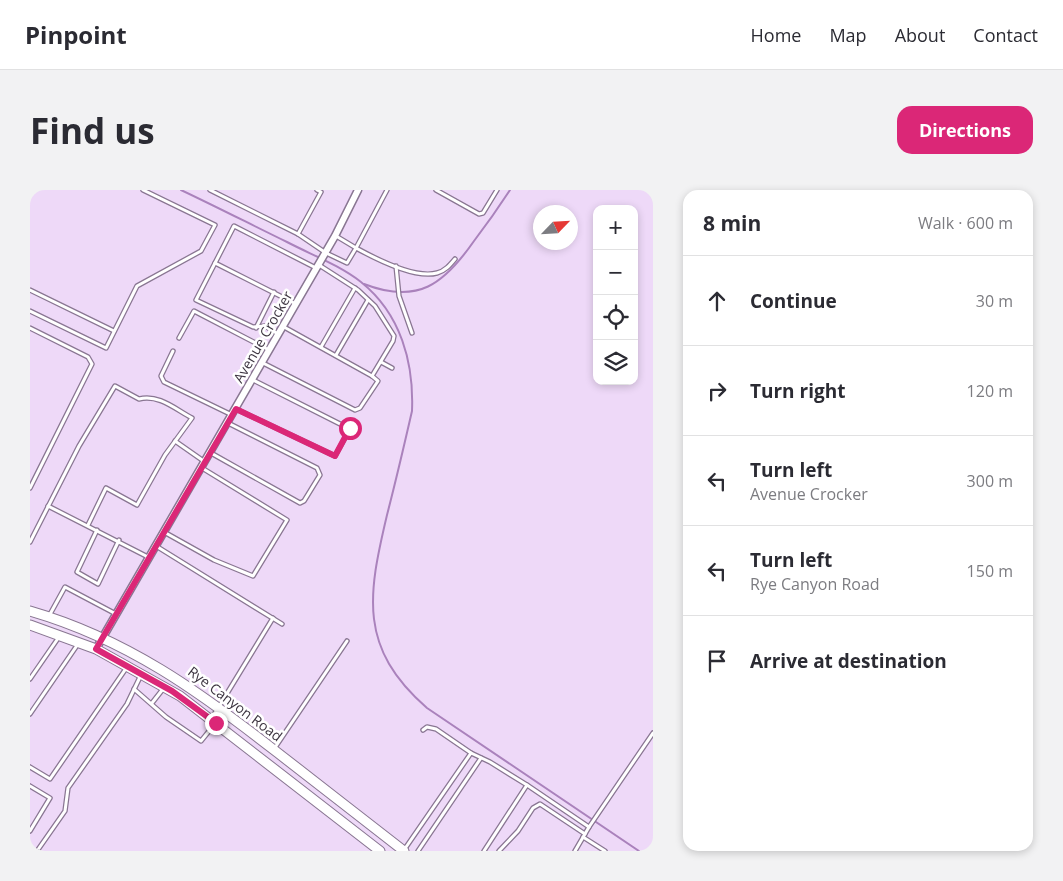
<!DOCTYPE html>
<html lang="en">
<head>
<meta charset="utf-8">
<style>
	body { margin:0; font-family:"Open Sans",sans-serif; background:#f2f2f3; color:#2b2b33 }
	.controls { position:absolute; right:15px; top:15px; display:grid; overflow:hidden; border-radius:10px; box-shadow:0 2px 8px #0003 }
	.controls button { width:45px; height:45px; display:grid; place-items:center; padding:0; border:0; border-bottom:1px solid #e1e1e2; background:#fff; color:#2b2b33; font:25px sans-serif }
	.compass { position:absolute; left:503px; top:15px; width:45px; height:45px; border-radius:50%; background:#fff; box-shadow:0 2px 8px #0003; rotate:65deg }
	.stop { position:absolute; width:15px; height:15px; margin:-11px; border:4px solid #db2777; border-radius:50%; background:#fff }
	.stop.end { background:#db2777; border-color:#fff; box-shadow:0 1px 5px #0008 }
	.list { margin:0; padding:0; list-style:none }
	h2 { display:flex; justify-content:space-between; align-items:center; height:65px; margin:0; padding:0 20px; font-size:21px }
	h2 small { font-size:16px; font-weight:400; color:#7c7c81 }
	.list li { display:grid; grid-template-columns:32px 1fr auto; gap:15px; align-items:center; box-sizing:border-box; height:90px; padding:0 20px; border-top:1px solid #e1e1e2 }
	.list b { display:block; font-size:19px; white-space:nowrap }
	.list p { margin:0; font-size:16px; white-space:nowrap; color:#7c7c81 }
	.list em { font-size:16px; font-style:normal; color:#7c7c81 }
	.icon { flex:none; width:28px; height:28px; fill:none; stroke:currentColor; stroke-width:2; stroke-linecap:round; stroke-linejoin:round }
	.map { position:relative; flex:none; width:623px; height:661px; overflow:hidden; border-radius:15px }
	header { display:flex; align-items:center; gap:30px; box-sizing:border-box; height:70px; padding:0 25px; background:#fff; border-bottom:1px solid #e1e1e2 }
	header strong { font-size:24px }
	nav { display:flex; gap:28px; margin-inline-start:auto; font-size:18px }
	.intro { display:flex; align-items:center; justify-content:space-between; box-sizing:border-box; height:120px; padding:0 30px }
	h1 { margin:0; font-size:35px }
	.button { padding:12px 22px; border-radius:15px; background:#db2777; color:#fff; font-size:18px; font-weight:700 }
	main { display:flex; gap:30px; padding:0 30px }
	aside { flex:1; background:#fff; border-radius:15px; box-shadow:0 2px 8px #0003 }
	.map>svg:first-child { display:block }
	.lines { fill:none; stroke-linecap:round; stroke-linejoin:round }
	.stream { stroke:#aa82bc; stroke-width:2 }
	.service-casing { stroke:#897692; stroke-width:5.5 }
	.minor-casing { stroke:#897692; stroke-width:9 }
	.secondary-casing { stroke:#897692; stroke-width:11 }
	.service { stroke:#fff; stroke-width:3 }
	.minor { stroke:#fff; stroke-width:6 }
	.secondary { stroke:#fff; stroke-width:9 }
	.route { stroke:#db2777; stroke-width:6 }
	.labels { text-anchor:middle; stroke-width:5; stroke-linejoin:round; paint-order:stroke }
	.street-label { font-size:14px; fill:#3d3541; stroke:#fff }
</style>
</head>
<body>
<header>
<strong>Pinpoint</strong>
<nav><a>Home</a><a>Map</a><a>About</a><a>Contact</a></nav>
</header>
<div class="intro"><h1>Find us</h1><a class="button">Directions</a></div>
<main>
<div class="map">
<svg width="623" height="661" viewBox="0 0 623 661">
	<rect width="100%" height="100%" fill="#eed9f8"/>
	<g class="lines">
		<g class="stream">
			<path d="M 151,0 C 187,17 222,35 257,52 C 282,65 309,75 331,92 C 371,124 384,173 382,221 C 374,256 366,290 357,325 C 338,405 328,458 397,518 L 609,661"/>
			<path d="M 334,94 C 388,115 414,94 444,51 C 457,34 469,17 480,0"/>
		</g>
		<defs>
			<g id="service">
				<path d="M 180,0 L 268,44 L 296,63 L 317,73 L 326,58 C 346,69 385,89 407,83 C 415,81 420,75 425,69"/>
				<polyline points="406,0 449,24 453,23 467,0"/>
				<polyline points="268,44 291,2 287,0"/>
				<polyline points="306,46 326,58 357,0"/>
				<polyline points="185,73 266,114"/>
				<polyline points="366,76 369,106 382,143"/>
				<polyline points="0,100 84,141"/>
				<polyline points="0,121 76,158 107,96 171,61 185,35 113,0"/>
				<polyline points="254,137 342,186"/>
				<polyline points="0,138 58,167 62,174 0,298"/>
				<polyline points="226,138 244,102"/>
				<polyline points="248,144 235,136 223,137 166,110 204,36 286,78"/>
				<polyline points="149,148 164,121 239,160"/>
				<polyline points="291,157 325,98"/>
				<polyline points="143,161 131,186 134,192 202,225"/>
				<polyline points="306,165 338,110"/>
				<polyline points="351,172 362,178"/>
				<polyline points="233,173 325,220 330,218 348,191 342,186 363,151 364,146 345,116 328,100 289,75"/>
				<polyline points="206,219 305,266 320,239 223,190"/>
				<polyline points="145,251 175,272"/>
				<polyline points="181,263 270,313 274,311 290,285 287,278 198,233"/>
				<polyline points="18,316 118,367"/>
				<polyline points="67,340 47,382 68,394 89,350"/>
				<polyline points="134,342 184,370 223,386 257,330 172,278"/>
				<path d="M 0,352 L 49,256 L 85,196 L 109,209 C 129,204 145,219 162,228 L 135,265 L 107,315 L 76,298 L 58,335"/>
				<polyline points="126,356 252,434"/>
				<polyline points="19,426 35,397 86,424"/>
				<polyline points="0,489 29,447"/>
				<polyline points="104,499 136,527 171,551 184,535"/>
				<polyline points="122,513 133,499"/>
				<polyline points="0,524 48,454"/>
				<polyline points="182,528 243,428"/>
				<polyline points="393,540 397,537 406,539 441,563"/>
				<polyline points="244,559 317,451"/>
				<polyline points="0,577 20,589 97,477"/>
				<polyline points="0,596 20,608 0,641"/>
				<polyline points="559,637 623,543"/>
				<polyline points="553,647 575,661"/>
				<polyline points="374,660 441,563 460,572 497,595"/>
				<polyline points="7,661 35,621 38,598 97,514 111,485"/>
				<polyline points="388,661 451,568"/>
				<polyline points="454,661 497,595 559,637 545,661"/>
				<polyline points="469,661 488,641 503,618 510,614 555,644"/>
			</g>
			<polyline id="minor" points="66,459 305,46 328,0"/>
			<g id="secondary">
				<path d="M 0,421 C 97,449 170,502 248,563 C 290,596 332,628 374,661"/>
				<polyline points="0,435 66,459 150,506 350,661"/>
			</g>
		</defs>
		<use href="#service" class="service-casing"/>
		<use href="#minor" class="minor-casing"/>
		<use href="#secondary" class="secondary-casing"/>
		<use href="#service" class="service"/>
		<use href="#minor" class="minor"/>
		<use href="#secondary" class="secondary"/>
	</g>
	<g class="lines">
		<polyline class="route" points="186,533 142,501 66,459 206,219 305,266 320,238"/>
	</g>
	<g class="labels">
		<g class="street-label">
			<text transform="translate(233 147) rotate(-60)" y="5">Avenue Crocker</text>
			<text transform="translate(205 514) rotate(37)" y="5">Rye Canyon Road</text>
		</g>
	</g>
</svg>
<div class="controls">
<button>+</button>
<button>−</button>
<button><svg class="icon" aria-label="locate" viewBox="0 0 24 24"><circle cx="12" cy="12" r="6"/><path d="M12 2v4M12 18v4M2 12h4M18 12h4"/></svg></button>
<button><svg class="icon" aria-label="layers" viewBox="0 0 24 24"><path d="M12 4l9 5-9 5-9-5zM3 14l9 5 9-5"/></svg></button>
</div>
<svg class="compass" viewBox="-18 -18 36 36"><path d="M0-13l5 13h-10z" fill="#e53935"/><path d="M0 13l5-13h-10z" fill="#7c7c81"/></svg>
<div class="stop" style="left:320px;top:238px"></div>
<div class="stop end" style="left:186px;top:533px"></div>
</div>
<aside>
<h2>8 min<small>Walk · 600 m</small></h2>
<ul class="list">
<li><svg class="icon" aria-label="ahead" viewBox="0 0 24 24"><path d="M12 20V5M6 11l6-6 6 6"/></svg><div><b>Continue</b></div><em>30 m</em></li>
<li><svg class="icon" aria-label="right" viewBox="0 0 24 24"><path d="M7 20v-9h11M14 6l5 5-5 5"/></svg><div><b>Turn right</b></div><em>120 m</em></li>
<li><svg class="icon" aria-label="left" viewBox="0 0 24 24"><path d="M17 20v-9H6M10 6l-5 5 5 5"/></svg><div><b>Turn left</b><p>Avenue Crocker</p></div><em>300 m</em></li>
<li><svg class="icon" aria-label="left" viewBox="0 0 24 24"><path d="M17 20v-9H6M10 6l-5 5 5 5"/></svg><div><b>Turn left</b><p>Rye Canyon Road</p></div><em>150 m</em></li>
<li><svg class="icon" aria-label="arrive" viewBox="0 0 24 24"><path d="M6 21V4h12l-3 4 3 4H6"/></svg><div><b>Arrive at destination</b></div></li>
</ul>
</aside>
</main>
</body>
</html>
